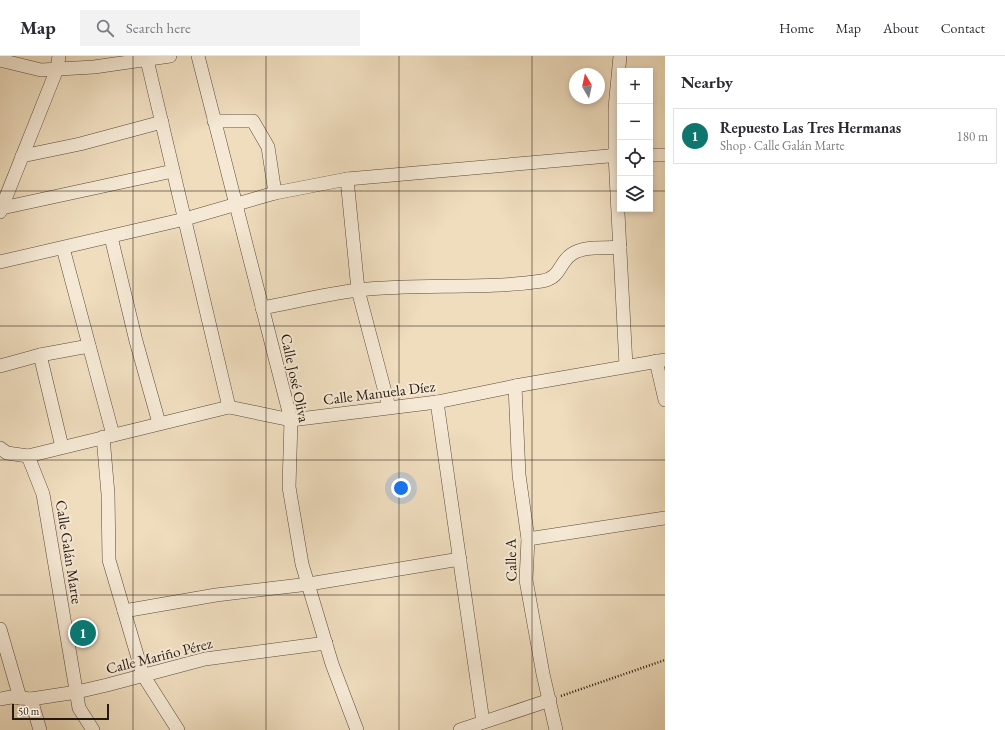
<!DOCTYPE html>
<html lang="en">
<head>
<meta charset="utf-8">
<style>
	body { margin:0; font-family:"EB Garamond",serif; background:#f2f2f3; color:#2b2b33 }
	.controls { position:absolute; right:12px; top:12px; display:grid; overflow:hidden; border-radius:0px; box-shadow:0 2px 6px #0003 }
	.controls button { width:36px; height:36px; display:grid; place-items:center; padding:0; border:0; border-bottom:1px solid #e1e1e2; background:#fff; color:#2b2b33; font:20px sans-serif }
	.compass { position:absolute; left:569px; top:12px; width:36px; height:36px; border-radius:50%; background:#fff; box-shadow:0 2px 6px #0003; rotate:351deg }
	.scale { position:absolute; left:12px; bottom:10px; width:97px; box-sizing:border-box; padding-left:4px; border:2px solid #25180f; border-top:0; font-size:11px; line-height:14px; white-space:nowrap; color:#25180f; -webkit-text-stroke:3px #f5e9d5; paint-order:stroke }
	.you { position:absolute; left:401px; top:432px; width:14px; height:14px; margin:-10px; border:3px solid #fff; border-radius:50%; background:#1a73e8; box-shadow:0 0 0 6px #1a73e833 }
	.badge { display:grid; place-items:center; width:26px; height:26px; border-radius:50%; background:#0f766e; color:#fff; font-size:13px; font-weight:700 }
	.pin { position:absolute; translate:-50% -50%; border:2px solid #fff; box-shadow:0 1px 4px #0006 }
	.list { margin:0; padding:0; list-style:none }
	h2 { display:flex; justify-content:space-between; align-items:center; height:52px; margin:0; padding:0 16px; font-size:17px }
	h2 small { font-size:13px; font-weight:400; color:#7c7c81 }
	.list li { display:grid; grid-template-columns:26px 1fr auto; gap:12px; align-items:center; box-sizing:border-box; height:56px; margin:0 8px 8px; padding:0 8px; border:1px solid #e1e1e2; border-radius:0px }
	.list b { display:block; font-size:15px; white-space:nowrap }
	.list p { margin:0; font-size:13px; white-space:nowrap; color:#7c7c81 }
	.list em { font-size:13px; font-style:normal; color:#7c7c81 }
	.icon { flex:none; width:22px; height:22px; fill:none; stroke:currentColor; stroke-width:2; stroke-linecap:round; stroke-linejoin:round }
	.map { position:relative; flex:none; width:665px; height:674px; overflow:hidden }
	header { display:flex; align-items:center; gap:24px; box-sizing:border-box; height:56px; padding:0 20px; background:#fff; border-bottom:1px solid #e1e1e2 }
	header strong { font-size:19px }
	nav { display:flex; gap:22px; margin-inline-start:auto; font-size:14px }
	.search { width:280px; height:36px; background:#f2f2f3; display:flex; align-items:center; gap:10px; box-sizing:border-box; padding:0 14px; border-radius:0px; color:#7c7c81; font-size:15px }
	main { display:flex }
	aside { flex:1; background:#fff }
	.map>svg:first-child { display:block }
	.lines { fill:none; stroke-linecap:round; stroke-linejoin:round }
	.minor-casing { stroke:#58493b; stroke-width:14 }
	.path { stroke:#25180f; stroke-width:2.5; stroke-dasharray:1 2; stroke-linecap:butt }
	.minor { stroke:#f5e9d5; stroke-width:13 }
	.grid { fill:none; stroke:#25180f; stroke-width:1; stroke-opacity:0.55 }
	.labels { text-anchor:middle; stroke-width:4; stroke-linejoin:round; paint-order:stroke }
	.street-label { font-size:15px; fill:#25180f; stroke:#f5e9d5 }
</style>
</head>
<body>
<header>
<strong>Map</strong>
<div class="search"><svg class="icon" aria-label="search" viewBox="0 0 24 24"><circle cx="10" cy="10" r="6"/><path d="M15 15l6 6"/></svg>Search here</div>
<nav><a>Home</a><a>Map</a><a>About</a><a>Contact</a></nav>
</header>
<main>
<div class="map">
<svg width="665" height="674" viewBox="0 0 665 674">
	<rect width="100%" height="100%" fill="#efddbe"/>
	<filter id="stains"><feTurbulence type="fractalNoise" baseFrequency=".005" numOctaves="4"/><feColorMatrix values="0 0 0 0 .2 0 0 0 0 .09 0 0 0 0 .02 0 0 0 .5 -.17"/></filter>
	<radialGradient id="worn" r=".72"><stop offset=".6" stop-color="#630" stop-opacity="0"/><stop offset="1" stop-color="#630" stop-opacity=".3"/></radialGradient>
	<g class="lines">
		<defs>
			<g id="minor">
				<polyline points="198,0 291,364 289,431 302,508 332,608 357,674"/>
				<polyline points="620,0 615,52 615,99 626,310"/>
				<polyline points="0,4 41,14 94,11 170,0"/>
				<polyline points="147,4 229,351"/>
				<polyline points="214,65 253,65 268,91 275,137"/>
				<polyline points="650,99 665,99"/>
				<polyline points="22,100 80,88 162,66"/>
				<polyline points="347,123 358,234 389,351"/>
				<polyline points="2,152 173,115"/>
				<polyline points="0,156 57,13 59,0"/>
				<polyline points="111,181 136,285 159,367"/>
				<polyline points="63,192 113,379"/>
				<polyline points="0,206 185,163 275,137 347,123 620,99"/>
				<path d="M 262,252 C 294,246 326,238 358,234 C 419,227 481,234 542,225 C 561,222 559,206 572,198 C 585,189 605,193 620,191"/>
				<polyline points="40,299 62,391"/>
				<polyline points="656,305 665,344"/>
				<polyline points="0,310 40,299 89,290"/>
				<polyline points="515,330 519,419 528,483 526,524 543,618 556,674"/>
				<polyline points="437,346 483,666"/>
				<polyline points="103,381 108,438 109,504 143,619 178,674"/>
				<polyline points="0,392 7,397 28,400 43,438 79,652 93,674"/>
				<polyline points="28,400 229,351 291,364 437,346 515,330 665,304"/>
				<polyline points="528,483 665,462"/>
				<polyline points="124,555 216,539 309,528 460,503"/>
				<polyline points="0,573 20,642"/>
				<polyline points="0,643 11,641 31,643 77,636 107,629 205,603 326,587"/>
				<polyline points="31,643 40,674"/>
				<polyline points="460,674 550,644"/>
			</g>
		</defs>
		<use href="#minor" class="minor-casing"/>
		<polyline class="path" points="561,640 665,604"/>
		<use href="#minor" class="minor"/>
	</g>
	<path class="grid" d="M 133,0 L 133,674M 266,0 L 266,674M 399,0 L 399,674M 532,0 L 532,674M 0,135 L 620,135M 650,135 L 665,135M 0,270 L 665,270M 0,404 L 665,404M 0,539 L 665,539"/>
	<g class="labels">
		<g class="street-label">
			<text transform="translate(295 322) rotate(78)" y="5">Calle José Oliva</text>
			<text transform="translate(379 337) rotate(-7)" y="5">Calle Manuela Díez</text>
			<text transform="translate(69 496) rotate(81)" y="5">Calle Galán Marte</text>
			<text transform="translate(511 504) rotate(-91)" y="5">Calle A</text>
			<text transform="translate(159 600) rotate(-14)" y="5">Calle Mariño Pérez</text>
		</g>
	</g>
	<rect width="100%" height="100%" filter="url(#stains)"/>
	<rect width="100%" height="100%" fill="url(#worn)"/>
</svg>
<div class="controls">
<button>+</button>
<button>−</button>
<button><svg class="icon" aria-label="locate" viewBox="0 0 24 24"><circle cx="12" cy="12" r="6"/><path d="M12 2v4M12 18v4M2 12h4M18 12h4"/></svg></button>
<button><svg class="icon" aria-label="layers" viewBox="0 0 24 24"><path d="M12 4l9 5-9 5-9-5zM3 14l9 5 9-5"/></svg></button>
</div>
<svg class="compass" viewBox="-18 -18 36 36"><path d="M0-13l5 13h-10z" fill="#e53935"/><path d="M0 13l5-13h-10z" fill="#7c7c81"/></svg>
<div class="scale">50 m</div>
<div class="you"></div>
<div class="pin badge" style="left:83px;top:577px">1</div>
</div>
<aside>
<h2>Nearby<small></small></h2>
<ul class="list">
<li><span class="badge">1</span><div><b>Repuesto Las Tres Hermanas</b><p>Shop · Calle Galán Marte</p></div><em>180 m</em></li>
</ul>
</aside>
</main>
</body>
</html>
